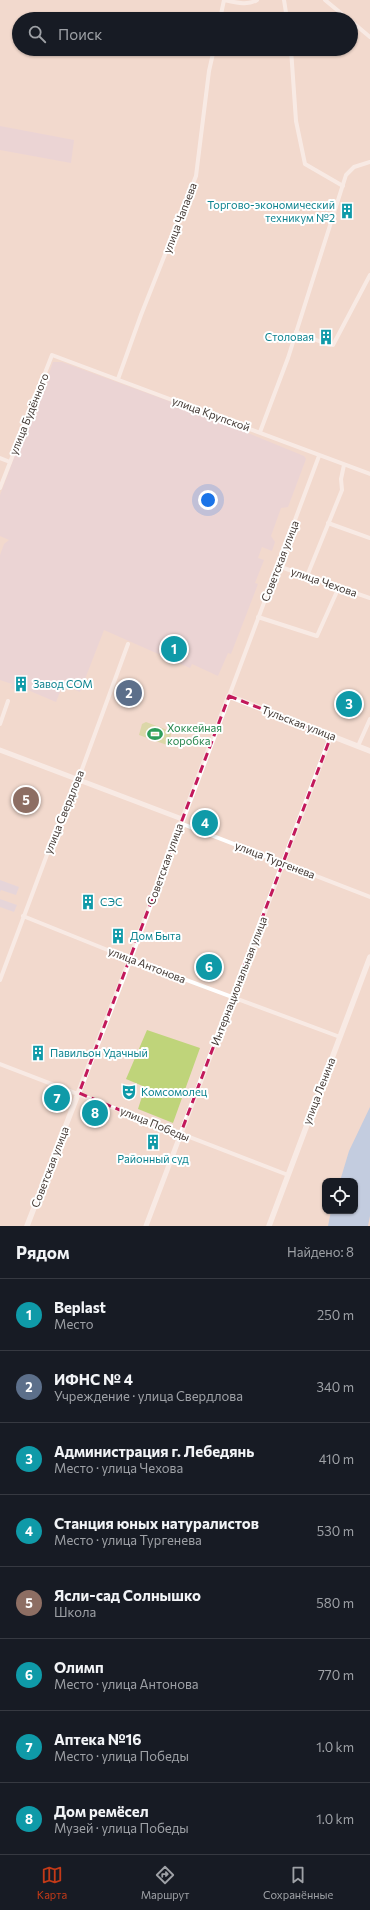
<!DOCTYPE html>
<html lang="ru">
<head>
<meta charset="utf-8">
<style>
	body { margin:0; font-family:Commissioner,sans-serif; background:#20242c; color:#f1f3f6 }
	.controls { position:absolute; right:12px; bottom:12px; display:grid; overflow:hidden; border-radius:8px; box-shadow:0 1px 3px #0004 }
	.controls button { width:36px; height:36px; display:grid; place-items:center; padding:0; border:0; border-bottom:1px solid #363941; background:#171b24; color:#f1f3f6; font:20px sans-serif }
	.you { position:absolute; left:208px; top:500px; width:14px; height:14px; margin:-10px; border:3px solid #fff; border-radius:50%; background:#1a73e8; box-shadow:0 0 0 6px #1a73e833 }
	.badge { display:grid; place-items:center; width:26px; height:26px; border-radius:50%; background:#c33a18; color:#fff; font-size:13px; font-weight:700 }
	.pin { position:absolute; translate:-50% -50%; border:2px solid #fff; box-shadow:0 1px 4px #0006 }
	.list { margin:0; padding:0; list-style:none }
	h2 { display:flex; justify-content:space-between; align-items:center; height:52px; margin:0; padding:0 16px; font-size:17px }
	h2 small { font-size:13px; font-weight:400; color:#9ea1a6 }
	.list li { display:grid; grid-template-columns:26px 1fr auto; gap:12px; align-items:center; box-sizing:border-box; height:72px; padding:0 16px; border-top:1px solid #363941 }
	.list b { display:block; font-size:15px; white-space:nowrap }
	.list p { margin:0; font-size:13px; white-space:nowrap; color:#9ea1a6 }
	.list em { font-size:13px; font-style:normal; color:#9ea1a6 }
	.icon { flex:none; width:22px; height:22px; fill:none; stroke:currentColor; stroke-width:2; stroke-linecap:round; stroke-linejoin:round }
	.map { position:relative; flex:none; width:370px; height:1226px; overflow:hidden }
	.search { position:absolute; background:#171b24; box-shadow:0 1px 3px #0004; left:12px; right:12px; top:12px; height:44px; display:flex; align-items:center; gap:10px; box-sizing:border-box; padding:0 14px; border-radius:22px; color:#9ea1a6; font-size:15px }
	.sheet { height:628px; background:#171b24 }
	nav { display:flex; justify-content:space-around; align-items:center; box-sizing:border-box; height:56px; border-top:1px solid #363941; background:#171b24; font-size:11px; color:#9ea1a6 }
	nav a { display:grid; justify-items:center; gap:2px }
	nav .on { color:#c33a18 }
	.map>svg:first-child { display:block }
	.industrial { fill:#e3cedc }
	.education { fill:#d8d1e6 }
	.green { fill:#bfd47a }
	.water { fill:#8abcf3 }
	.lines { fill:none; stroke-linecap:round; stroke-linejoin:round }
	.minor { stroke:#fff; stroke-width:4 }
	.tertiary { stroke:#fff; stroke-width:5 }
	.secondary { stroke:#fff; stroke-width:5.5 }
	.marked { fill:none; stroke:#c2185b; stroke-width:3; stroke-dasharray:8 5; stroke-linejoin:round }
	.labels { text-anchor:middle; stroke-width:4; stroke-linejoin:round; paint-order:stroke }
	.culture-label { font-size:11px; fill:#0d838f; stroke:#fff; text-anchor:start }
	.street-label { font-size:11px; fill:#423833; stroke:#fff }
	.leisure-label { font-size:11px; fill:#27864d; stroke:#fff; text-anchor:start }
</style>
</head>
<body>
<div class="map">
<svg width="370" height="1226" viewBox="0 0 370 1226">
	<rect width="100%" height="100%" fill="#f2d9cd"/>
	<g class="industrial">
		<polygon points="0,126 74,140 71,163 0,150"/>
		<polygon points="53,362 62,362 185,407 304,456 306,459 288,507 281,508 271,536 275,542 272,551 262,547 258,558 264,560 255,583 258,584 231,654 228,653 218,676 192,664 190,668 104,630 80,692 63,685 56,702 23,688 22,689 17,687 16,690 11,688 12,684 0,680 0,555 4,544 9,540 0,536 0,495 42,384 46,382"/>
	</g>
	<g class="education">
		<polygon points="28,785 35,787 32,796 37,798 35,806 26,804 23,813 17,812 20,801 13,799 15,791 25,794"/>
		<polygon points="0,880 19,887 16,895 1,890 0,892"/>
		<polygon points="0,899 17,905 14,912 0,907"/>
	</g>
	<g class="green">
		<polygon points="146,722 170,731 171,735 167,745 139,735 142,724"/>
		<polygon points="147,1030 200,1048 173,1123 138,1109 145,1087 126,1079"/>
	</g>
	<polygon class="water" points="370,1107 370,1216 368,1226 328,1226 331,1211 355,1211 355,1181 340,1181 349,1151"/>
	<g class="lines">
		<g class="minor">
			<polyline points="284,0 287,19"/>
			<polyline points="325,0 348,19"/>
			<path d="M 220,19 L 224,0 C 234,2 248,6 257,0"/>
			<polyline points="351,21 370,37"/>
			<polyline points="291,49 296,121 305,164 343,186"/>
			<polyline points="296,332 329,345 333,345 370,275"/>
			<polyline points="118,379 141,315 196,176 209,71 214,49"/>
			<polyline points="260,432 288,358 346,175 354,167 370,162"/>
			<polyline points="0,458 10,462"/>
			<polyline points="0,488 52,355 370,474"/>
			<polyline points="328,523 370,538"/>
			<polyline points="278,566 370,598"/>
			<polyline points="307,576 342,490 341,479 344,465"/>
			<polyline points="258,617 317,636 339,587"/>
			<polyline points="229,696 319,456"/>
			<polyline points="0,724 8,701"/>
			<polyline points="358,746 370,719"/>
			<polyline points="180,823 370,897"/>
			<polyline points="23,916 130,959 340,1037"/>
			<polyline points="0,980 60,820 78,780 128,644"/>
			<polyline points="0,1064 288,1175"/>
		</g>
		<g class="tertiary">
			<polyline points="0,750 182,819"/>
			<polyline points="146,1226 331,736"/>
		</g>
		<g class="secondary">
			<polyline points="27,1226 124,975 229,696 370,751"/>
			<polyline points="269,1226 370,957"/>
		</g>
	</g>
	<path d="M0 0H370V1226H0ZM 229,696 L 331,736 L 180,1135 L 79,1093 Z" fill="#f2d9cd" fill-opacity=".55" fill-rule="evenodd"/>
	<path class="marked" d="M 229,696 L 331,736 L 180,1135 L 79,1093 Z"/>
	<defs>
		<symbol id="building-bare" viewBox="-9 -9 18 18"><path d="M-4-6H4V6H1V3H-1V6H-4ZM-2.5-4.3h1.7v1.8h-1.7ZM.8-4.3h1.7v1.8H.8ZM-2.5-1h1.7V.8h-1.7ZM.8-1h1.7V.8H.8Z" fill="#0f9aa8" stroke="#fff" stroke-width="2.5" paint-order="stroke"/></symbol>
		<symbol id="stadium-bare" viewBox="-9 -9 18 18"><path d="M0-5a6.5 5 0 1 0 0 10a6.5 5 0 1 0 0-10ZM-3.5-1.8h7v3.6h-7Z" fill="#2e9e5b" stroke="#fff" stroke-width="2.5" paint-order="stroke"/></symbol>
		<symbol id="theatre-bare" viewBox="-9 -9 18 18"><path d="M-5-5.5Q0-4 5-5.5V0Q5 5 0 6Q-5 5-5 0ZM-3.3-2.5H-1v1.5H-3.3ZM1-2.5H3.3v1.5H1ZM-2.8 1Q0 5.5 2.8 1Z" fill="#0f9aa8" stroke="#fff" stroke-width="2.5" paint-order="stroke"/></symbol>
	</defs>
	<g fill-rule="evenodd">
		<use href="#building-bare" x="336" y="200" width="22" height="22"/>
		<use href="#building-bare" x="315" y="326" width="22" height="22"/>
		<use href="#building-bare" x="10" y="673" width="22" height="22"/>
		<use href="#stadium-bare" x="144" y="723" width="22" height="22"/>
		<use href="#building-bare" x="77" y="891" width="22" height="22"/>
		<use href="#building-bare" x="107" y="925" width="22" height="22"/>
		<use href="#building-bare" x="27" y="1042" width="22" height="22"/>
		<use href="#theatre-bare" x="118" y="1081" width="22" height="22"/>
		<use href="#building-bare" x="142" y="1131" width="22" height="22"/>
	</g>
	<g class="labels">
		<g class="culture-label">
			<text x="335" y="209" text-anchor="end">Торгово-экономический<tspan x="335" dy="13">техникум №2</tspan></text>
			<text x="314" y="341" text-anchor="end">Столовая</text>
			<text x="33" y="688">Завод СОМ</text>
			<text x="100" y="906">СЭС</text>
			<text x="130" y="940">Дом Быта</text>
			<text x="50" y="1057">Павильон Удачный</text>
			<text x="141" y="1096">Комсомолец</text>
			<text x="153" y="1163" text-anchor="middle">Районный суд</text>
		</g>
		<g class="street-label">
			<text transform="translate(180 218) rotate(-69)" y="4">улица Чапаева</text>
			<text transform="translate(29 414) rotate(-68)" y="4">улица Будённого</text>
			<text transform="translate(211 414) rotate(20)" y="4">улица Крупской</text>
			<text transform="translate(280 561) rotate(-69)" y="4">Советская улица</text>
			<text transform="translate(324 582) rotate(19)" y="4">улица Чехова</text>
			<text transform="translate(299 723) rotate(21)" y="4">Тульская улица</text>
			<text transform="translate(64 812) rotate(-68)" y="4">улица Свердлова</text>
			<text transform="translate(275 860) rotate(21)" y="4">улица Тургенева</text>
			<text transform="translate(165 864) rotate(-70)" y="4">Советская улица</text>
			<text transform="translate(147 965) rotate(21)" y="4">улица Антонова</text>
			<text transform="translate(239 981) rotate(-69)" y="4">Интернациональная улица</text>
			<text transform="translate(319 1091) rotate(-69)" y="4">улица Ленина</text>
			<text transform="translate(155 1124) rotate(22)" y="4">улица Победы</text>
			<text transform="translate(50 1167) rotate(-69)" y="4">Советская улица</text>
		</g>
		<g class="leisure-label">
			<text x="167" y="732">Хоккейная<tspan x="167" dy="13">коробка</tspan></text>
		</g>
	</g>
</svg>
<div class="controls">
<button><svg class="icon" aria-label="locate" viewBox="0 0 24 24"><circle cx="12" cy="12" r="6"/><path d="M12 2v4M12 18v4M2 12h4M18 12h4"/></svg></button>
</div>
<div class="you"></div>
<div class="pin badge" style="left:174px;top:649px;background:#0f9aa8">1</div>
<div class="pin badge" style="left:129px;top:693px;background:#5c6f8a">2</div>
<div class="pin badge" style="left:349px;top:704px;background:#0f9aa8">3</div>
<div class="pin badge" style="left:205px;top:823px;background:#0f9aa8">4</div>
<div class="pin badge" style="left:26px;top:800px;background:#8d6e63">5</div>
<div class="pin badge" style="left:209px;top:967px;background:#0f9aa8">6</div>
<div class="pin badge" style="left:57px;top:1098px;background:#0f9aa8">7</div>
<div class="pin badge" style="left:95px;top:1113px;background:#0f9aa8">8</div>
<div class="search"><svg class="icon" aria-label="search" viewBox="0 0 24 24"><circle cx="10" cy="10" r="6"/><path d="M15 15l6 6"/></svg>Поиск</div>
</div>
<section class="sheet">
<h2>Рядом<small>Найдено: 8</small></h2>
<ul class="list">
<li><span class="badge" style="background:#0f9aa8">1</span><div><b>Beplast</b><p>Место</p></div><em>250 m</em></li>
<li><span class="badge" style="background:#5c6f8a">2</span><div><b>ИФНС № 4</b><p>Учреждение · улица Свердлова</p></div><em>340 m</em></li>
<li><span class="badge" style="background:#0f9aa8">3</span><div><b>Администрация г. Лебедянь</b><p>Место · улица Чехова</p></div><em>410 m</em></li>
<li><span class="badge" style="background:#0f9aa8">4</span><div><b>Станция юных натуралистов</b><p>Место · улица Тургенева</p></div><em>530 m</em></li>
<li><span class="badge" style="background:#8d6e63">5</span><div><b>Ясли-сад Солнышко</b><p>Школа</p></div><em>580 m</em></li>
<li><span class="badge" style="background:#0f9aa8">6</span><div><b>Олимп</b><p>Место · улица Антонова</p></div><em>770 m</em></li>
<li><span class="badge" style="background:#0f9aa8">7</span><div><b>Аптека №16</b><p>Место · улица Победы</p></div><em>1.0 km</em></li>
<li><span class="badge" style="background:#0f9aa8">8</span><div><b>Дом ремёсел</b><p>Музей · улица Победы</p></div><em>1.0 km</em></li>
</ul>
</section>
<nav>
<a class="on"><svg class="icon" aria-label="map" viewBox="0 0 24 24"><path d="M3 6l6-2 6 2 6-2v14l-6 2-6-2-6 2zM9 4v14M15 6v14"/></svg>Карта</a>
<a><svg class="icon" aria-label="directions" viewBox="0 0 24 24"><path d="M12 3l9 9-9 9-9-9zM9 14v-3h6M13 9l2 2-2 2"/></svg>Маршрут</a>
<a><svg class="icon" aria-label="saved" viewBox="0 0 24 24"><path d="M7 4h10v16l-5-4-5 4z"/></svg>Сохранённые</a>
</nav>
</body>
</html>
